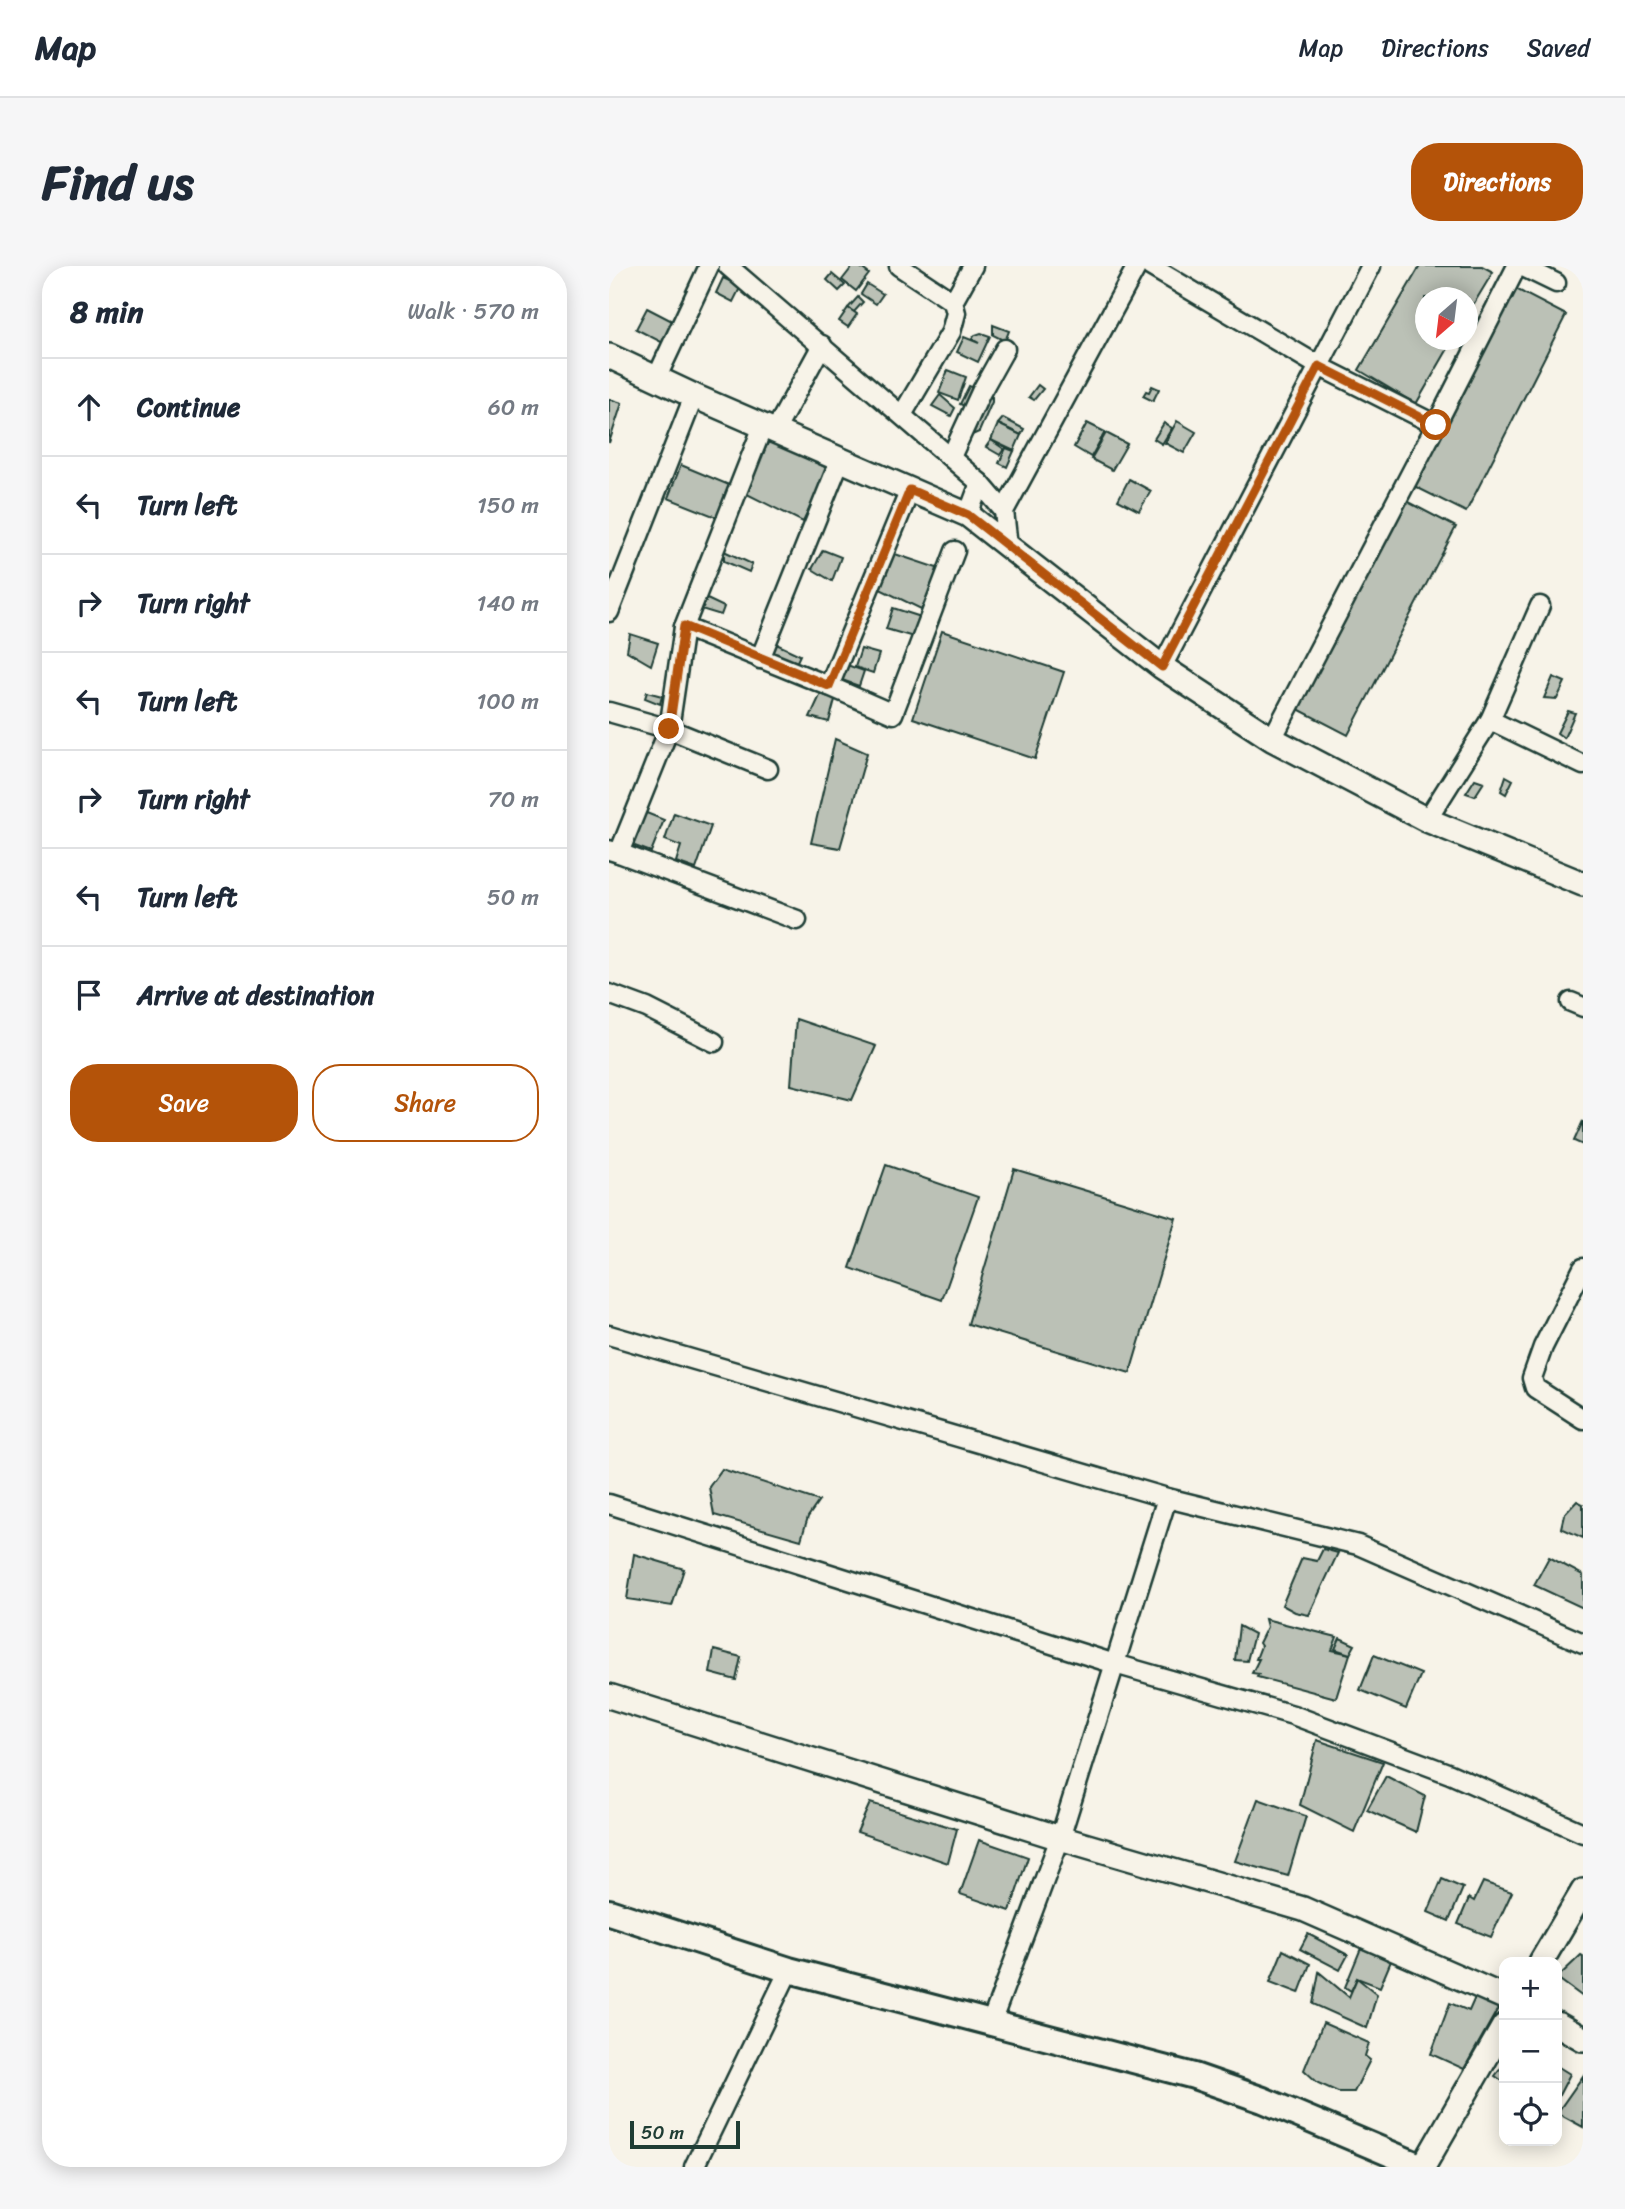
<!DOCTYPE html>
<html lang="en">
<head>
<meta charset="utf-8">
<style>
	body { margin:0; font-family:Sriracha,sans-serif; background:#f6f6f7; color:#1f2937 }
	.controls { position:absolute; right:21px; bottom:21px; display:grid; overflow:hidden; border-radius:14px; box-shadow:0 4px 18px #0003 }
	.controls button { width:63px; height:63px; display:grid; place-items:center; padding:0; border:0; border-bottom:2px solid #e0e1e3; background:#fff; color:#1f2937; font:35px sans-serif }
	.compass { position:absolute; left:806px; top:21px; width:63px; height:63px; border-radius:50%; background:#fff; box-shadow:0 4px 18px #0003; rotate:208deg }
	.scale { position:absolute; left:21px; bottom:18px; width:110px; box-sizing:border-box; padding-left:7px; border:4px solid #1f3d34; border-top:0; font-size:19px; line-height:24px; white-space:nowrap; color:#1f3d34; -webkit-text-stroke:5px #f7f3e8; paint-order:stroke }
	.stop { position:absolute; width:21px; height:21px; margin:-16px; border:5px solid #b45309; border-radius:50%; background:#fff }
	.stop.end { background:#b45309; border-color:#fff; box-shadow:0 2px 7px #0008 }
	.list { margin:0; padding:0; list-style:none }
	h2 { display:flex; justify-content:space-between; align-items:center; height:91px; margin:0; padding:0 28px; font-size:30px }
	h2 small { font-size:23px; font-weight:400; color:#747a83 }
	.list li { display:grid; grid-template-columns:46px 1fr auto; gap:21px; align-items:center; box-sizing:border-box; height:98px; padding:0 28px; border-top:2px solid #e0e1e3 }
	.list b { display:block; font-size:26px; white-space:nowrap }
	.list em { font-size:23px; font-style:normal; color:#747a83 }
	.actions { display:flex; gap:14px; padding:21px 28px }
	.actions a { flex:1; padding:16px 0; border:2px solid #b45309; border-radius:28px; text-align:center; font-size:24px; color:#b45309 }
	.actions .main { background:#b45309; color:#fff }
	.icon { flex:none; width:38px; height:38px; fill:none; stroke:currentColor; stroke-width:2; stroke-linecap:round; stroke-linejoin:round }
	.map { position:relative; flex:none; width:974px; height:1901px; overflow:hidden; border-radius:28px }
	header { display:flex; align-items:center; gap:42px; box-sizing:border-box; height:98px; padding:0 35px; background:#fff; border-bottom:2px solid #e0e1e3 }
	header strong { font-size:33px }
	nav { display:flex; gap:38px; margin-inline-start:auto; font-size:24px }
	.intro { display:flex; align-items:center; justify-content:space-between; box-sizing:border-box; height:168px; padding:0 42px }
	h1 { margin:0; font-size:49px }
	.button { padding:18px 32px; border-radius:28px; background:#b45309; color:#fff; font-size:24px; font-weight:700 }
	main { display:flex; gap:42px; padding:0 42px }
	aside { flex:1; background:#fff; border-radius:28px; box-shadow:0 4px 18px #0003 }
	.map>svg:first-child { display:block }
	.building { fill:#bbc1b6; stroke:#1f3d34; stroke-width:2 }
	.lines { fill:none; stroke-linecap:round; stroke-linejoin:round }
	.minor-casing { stroke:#1f3d34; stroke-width:23 }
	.tertiary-casing { stroke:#1f3d34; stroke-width:28 }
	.secondary-casing { stroke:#1f3d34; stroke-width:30 }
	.minor { stroke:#f7f3e8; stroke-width:18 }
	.tertiary { stroke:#f7f3e8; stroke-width:23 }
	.secondary { stroke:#f7f3e8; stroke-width:24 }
	.route { stroke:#b45309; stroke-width:9 }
</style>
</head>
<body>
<header>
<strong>Map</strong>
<nav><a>Map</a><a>Directions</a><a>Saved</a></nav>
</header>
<div class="intro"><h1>Find us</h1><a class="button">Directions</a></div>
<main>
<aside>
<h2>8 min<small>Walk · 570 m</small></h2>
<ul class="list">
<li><svg class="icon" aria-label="ahead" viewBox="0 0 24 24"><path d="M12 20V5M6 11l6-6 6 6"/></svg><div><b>Continue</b></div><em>60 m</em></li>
<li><svg class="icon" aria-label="left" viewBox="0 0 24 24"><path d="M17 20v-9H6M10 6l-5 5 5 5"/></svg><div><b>Turn left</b></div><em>150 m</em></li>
<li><svg class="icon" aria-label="right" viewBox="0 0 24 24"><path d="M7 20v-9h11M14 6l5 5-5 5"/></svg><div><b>Turn right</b></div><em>140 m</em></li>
<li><svg class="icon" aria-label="left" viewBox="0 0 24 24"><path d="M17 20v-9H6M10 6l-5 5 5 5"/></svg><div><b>Turn left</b></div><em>100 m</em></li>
<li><svg class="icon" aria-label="right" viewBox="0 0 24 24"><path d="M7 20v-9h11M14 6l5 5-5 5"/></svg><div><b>Turn right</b></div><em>70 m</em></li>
<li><svg class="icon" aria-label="left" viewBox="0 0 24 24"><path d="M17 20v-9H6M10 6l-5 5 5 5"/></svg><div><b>Turn left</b></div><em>50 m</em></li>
<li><svg class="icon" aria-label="arrive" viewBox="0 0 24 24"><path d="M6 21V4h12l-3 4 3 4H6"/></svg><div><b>Arrive at destination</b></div></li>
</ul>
<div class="actions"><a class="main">Save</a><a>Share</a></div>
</aside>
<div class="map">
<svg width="974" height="1901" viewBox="0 0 974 1901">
	<rect width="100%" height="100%" fill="#f7f3e8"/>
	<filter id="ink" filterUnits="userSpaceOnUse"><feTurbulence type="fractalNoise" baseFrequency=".0143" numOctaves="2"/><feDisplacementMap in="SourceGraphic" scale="14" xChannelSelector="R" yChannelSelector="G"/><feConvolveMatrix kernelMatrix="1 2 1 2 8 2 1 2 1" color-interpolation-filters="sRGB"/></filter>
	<g filter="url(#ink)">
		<g class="building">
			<polygon points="244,0 250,0 260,8 247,25 233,14"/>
			<polygon points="811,0 873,0 884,6 858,49 858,32 816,32 816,74 844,74 807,138 750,104"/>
			<polygon points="223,8 236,19 230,25 218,14"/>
			<polygon points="114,12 132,20 124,36 107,27"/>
			<polygon points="258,18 274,28 267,38 252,28"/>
			<polygon points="905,22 957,49 857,246 805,220"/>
			<polygon points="249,31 254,36 245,46 239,42"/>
			<polygon points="38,42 67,57 56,78 27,63"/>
			<polygon points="239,42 248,48 239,61 230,55"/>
			<polygon points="384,59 400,65 396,75 384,69"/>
			<polygon points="372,67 381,70 369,96 348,86 355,71 370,77 363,73 366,69"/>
			<polygon points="339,104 357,111 349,134 330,127"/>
			<polygon points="429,119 434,123 425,134 420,131"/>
			<polygon points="360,120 372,126 364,144 351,138"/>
			<polygon points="543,120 550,123 544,135 534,130 537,125 540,126"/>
			<polygon points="372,126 383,131 383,136 370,166 363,169 356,163"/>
			<polygon points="331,129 346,142 342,150 323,140"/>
			<polygon points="0,133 13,137 0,177"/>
			<polygon points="394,152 415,163 412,169 389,158"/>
			<polygon points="568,155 587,166 575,187 556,177"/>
			<polygon points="478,157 496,166 482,191 465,181"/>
			<polygon points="555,157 563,162 553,178 545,173"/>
			<polygon points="389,158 412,169 405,185 382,174"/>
			<polygon points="497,167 518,178 503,204 482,193"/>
			<polygon points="161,173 220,203 194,256 134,226"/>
			<polygon points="382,174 395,183 391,189 377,181"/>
			<polygon points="397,182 405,185 398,201 390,197"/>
			<polygon points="72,199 125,221 112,253 59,232"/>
			<polygon points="520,213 542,225 530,245 509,234"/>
			<polygon points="795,234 847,261 739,469 687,442"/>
			<polygon points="214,284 232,291 223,315 203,303"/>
			<polygon points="115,285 143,298 140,306 115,295"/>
			<polygon points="283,287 334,304 312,343 269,322"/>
			<polygon points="98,333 115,341 112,349 92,343"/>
			<polygon points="284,342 315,352 308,372 277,363"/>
			<polygon points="333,365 455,406 426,493 304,452"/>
			<polygon points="21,368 49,377 42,399 18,385"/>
			<polygon points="163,376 191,389 185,402 156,389"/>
			<polygon points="252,383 270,388 264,407 246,401"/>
			<polygon points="238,399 255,405 250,420 233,414"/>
			<polygon points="944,411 956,416 948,433 935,432"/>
			<polygon points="214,423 227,430 220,456 201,451"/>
			<polygon points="38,426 53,430 51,438 36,432"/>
			<polygon points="959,445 966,447 955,472 948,467"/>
			<polygon points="226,473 258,487 231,582 202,577"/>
			<polygon points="897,510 904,514 897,528 892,525"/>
			<polygon points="866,513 875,516 866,530 857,527"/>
			<polygon points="35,546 55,554 42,586 23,579"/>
			<polygon points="65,547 102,560 87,603 67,596 72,580 56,574"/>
			<polygon points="187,753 267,780 243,834 182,819"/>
			<polygon points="974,855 974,879 965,875"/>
			<polygon points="277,899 369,931 333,1034 241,1002"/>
			<polygon points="405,903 567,952 521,1107 359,1058"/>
			<polygon points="113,1203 210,1235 199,1251 192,1274 105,1249 100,1221"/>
			<polygon points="968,1235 974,1238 974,1272 952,1262 955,1249"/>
			<polygon points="714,1283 729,1287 700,1349 686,1346 673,1339 693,1292 708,1295"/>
			<polygon points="25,1288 75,1303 63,1340 18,1333"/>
			<polygon points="940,1291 974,1309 974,1342 925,1319"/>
			<polygon points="656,1353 728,1371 723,1384 741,1388 727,1432 648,1411 650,1408 643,1407 650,1393 647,1393 652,1380 650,1377 658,1361"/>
			<polygon points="630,1360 645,1368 638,1395 626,1394"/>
			<polygon points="731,1372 746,1379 741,1388 726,1383"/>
			<polygon points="105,1384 132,1391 127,1414 101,1407"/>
			<polygon points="765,1389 812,1408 797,1443 751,1424"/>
			<polygon points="708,1474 774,1496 745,1566 691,1539"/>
			<polygon points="777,1510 816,1530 807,1566 758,1544"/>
			<polygon points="649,1533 697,1550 679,1610 626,1595"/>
			<polygon points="261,1537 348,1563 339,1597 248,1566"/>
			<polygon points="370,1574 419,1591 401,1645 351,1628"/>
			<polygon points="833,1613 854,1622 840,1655 819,1646"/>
			<polygon points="874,1616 903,1626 882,1671 849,1658 860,1632 865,1635"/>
			<polygon points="699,1668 739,1689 731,1704 691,1683"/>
			<polygon points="752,1682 782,1695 771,1721 748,1712 742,1725 736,1721"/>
			<polygon points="674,1684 701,1698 690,1727 661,1716"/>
			<polygon points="972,1689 974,1690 974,1731 948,1712"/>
			<polygon points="710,1706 740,1731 748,1712 768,1728 758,1762 704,1738"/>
			<polygon points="867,1729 891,1739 855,1803 822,1788 841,1737 860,1745"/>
			<polygon points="714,1757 760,1777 756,1790 761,1794 745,1826 729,1826 709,1817 695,1804"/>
			<polygon points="895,1798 895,1816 886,1810"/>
			<polygon points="948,1800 961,1808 948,1833"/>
			<polygon points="974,1810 974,1861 948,1847"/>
		</g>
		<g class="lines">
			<defs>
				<g id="minor">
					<polyline points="119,0 371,217 359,249"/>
					<polyline points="290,0 344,36 347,47 342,66 293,149"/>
					<polyline points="541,0 710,100 827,159 908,0"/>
					<polyline points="912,0 947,17"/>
					<polyline points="344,36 364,0"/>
					<polyline points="47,113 100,0"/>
					<polyline points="154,160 75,361 60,463 159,503"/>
					<polyline points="166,165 213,79"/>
					<polyline points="342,191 372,126 396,83"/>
					<polyline points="371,217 395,245"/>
					<polyline points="301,224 220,420 284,448 346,285"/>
					<polyline points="399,280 395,245 528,0"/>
					<polyline points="0,346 85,130"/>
					<polyline points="75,361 220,420"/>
					<polyline points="151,393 231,194"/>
					<polyline points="553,401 762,0"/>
					<polyline points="0,446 60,463 10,587 0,584"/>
					<polyline points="881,454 974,499"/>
					<polyline points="663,473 827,159"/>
					<polyline points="818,554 881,454 931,340"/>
					<polyline points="10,587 188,654"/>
					<polyline points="0,728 38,742 105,776"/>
					<polyline points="962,736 974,741"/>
					<polyline points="974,1002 934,1081 923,1112 926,1122 974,1153"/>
					<polyline points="0,1069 558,1232 749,1279 974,1377"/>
					<polyline points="0,1238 506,1398 684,1449 841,1508 974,1567"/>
					<polyline points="382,1757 451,1572 558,1232"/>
					<polyline points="85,1901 180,1704"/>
				</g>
				<g id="tertiary">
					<polyline points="0,90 85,130 359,249 553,401 663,473 818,554 974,618"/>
					<polyline points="0,1430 451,1572 694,1643 895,1731"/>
					<polyline points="932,1696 974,1625"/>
					<polyline points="948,1758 974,1773"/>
					<polyline points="814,1901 895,1760"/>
				</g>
				<polyline id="secondary" points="0,1646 180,1704 585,1810 654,1834 813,1901"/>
			</defs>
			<use href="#minor" class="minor-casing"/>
			<use href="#tertiary" class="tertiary-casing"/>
			<use href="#secondary" class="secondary-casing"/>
			<use href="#minor" class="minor"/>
			<use href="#tertiary" class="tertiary"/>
			<use href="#secondary" class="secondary"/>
		</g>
	</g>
	<g class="lines" filter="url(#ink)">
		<polyline class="route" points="60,463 75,360 220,420 301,224 359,249 553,401 710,100 827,159"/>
	</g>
</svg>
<div class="controls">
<button>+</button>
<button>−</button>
<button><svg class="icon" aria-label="locate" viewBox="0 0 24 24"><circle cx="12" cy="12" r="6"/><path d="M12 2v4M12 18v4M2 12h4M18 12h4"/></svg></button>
</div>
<svg class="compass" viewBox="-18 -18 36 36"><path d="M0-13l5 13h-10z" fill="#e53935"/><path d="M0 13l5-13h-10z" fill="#747a83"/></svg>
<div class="scale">50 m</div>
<div class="stop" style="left:827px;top:159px"></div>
<div class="stop end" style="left:60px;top:463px"></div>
</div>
</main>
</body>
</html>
